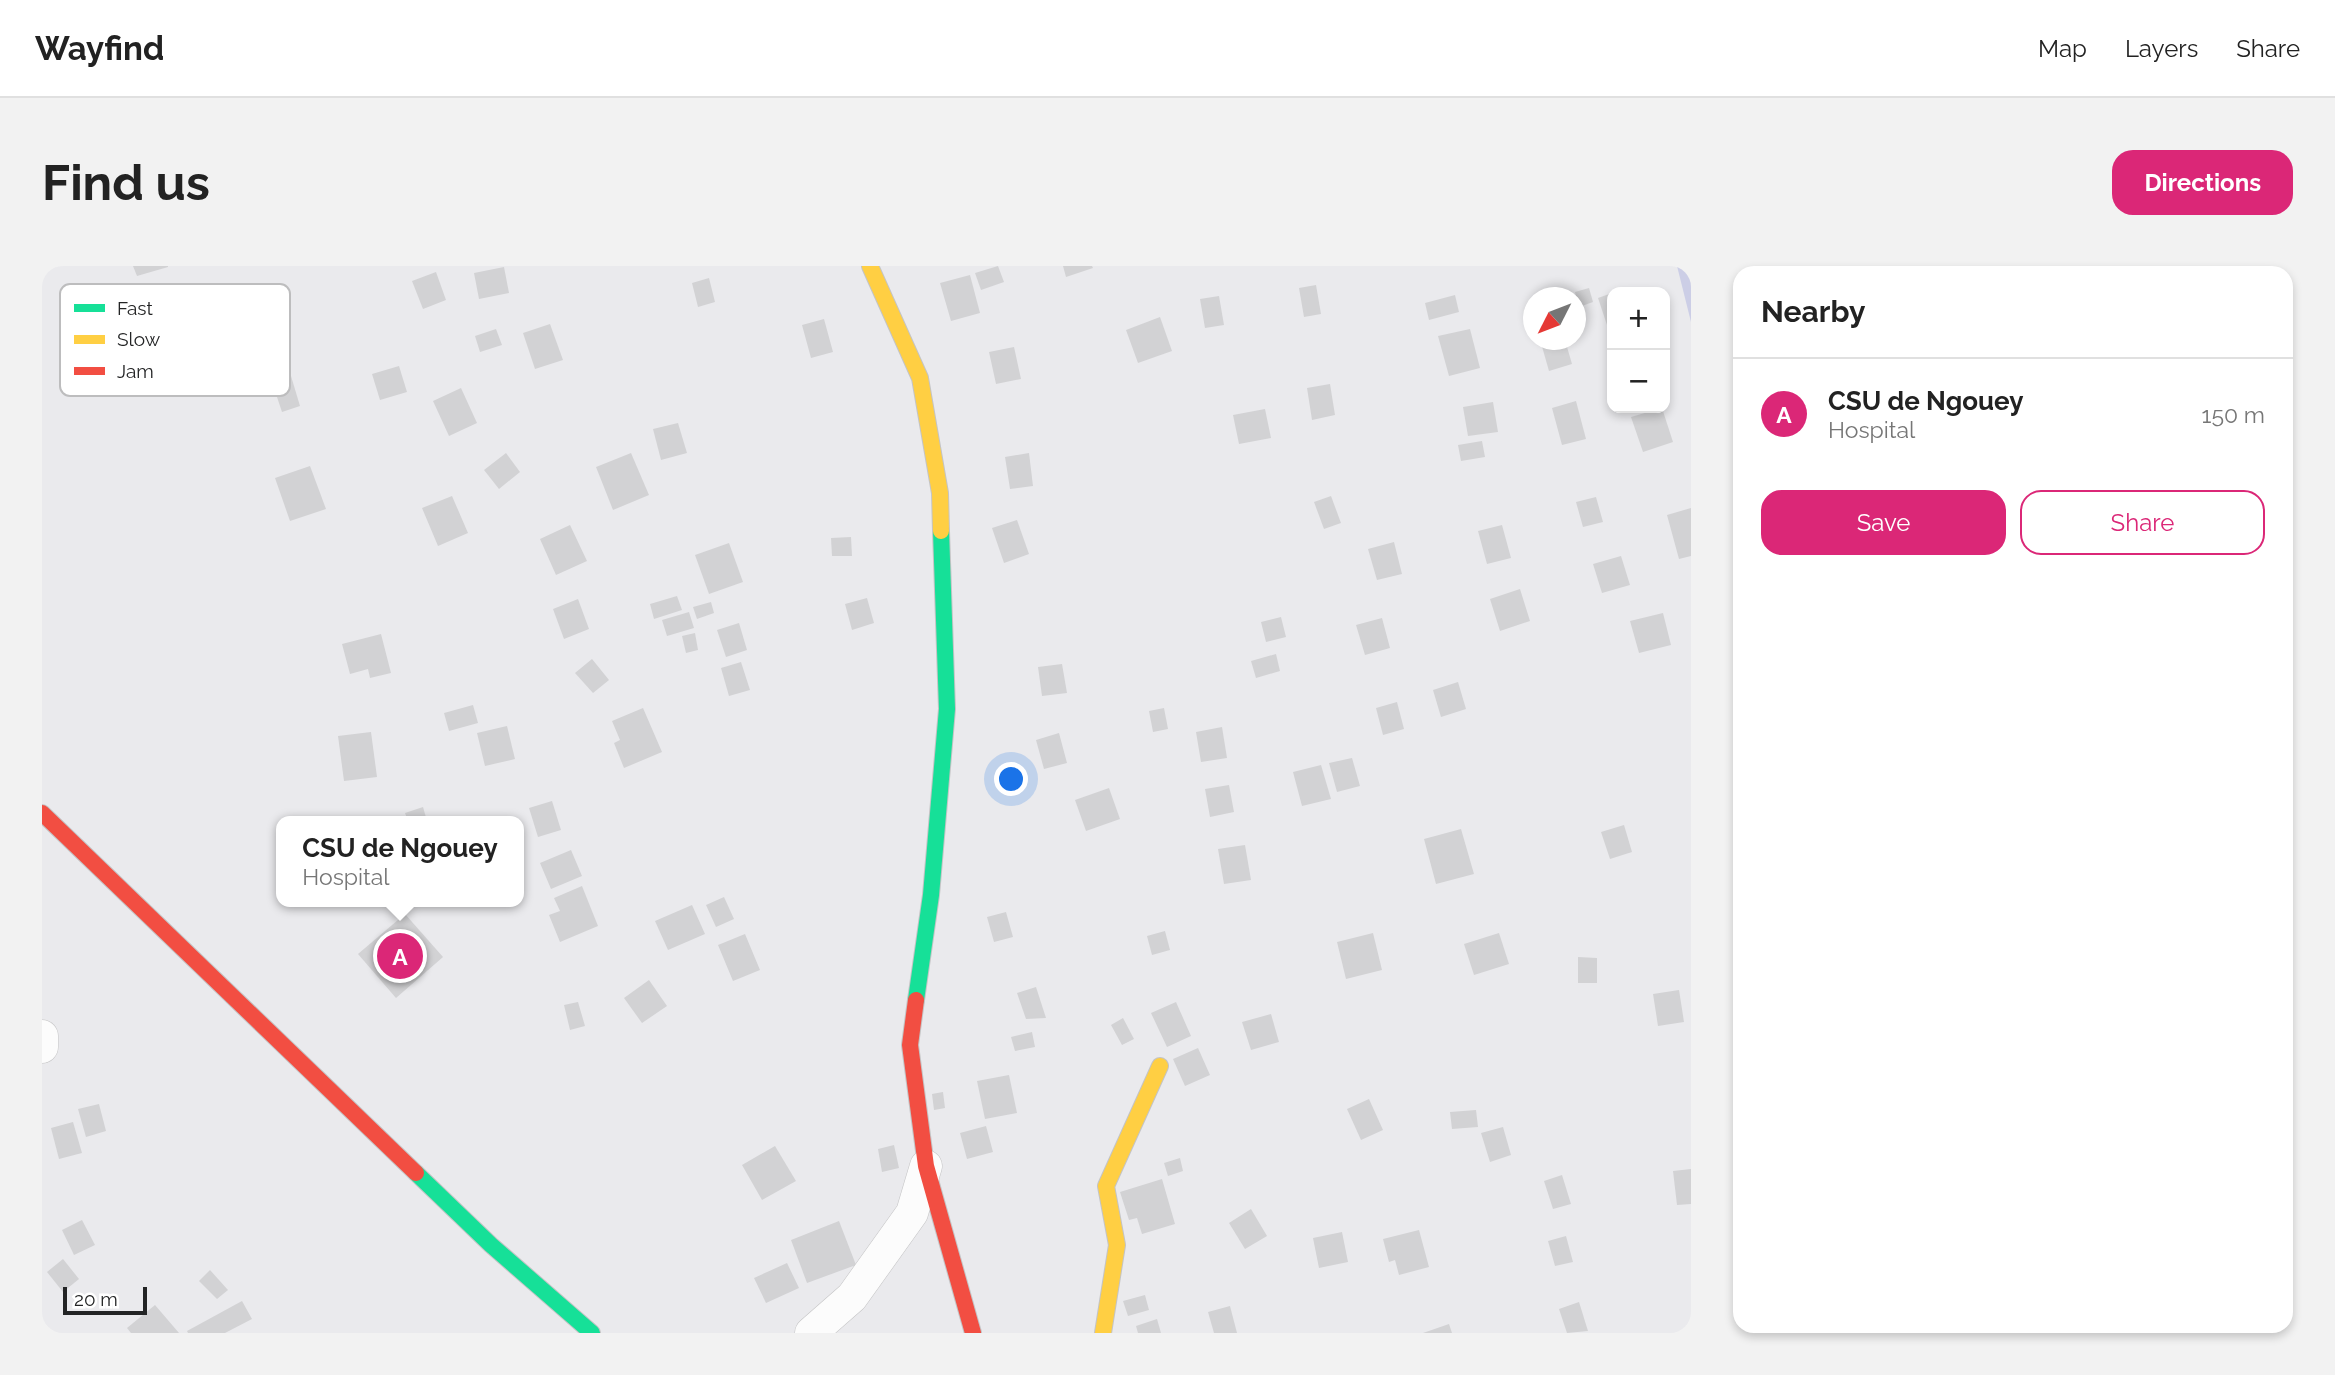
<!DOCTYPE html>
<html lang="en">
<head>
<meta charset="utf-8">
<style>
	body { margin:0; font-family:Raleway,sans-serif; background:#f2f2f2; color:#222 }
	.controls { position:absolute; right:21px; top:21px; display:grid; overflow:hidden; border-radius:14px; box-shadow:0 4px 10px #0003 }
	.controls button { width:63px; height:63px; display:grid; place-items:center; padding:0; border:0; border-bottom:2px solid #e0e0e0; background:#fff; color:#222; font:35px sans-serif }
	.compass { position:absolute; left:1481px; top:21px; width:63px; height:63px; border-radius:50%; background:#fff; box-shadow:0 4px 10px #0003; rotate:228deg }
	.scale { position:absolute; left:21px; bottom:18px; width:84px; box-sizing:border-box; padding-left:7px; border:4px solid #232425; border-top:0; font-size:19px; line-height:24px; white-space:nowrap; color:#232425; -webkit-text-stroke:5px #fff; paint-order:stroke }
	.you { position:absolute; left:970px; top:514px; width:24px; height:24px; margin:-18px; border:5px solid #fff; border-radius:50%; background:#1a73e8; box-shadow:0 0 0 10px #1a73e833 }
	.badge { display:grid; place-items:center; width:46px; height:46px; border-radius:50%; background:#db2777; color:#fff; font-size:23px; font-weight:700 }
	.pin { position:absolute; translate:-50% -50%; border:4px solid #fff; box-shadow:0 2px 7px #0006 }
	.popup { position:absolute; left:234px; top:550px; width:248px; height:91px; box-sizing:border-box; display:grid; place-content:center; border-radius:14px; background:#fff; filter:drop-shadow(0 2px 5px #0005); font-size:23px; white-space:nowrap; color:#767676 }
	.popup b { font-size:26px; color:#222 }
	.popup::after { content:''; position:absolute; left:50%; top:100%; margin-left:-14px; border:14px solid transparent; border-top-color:#fff }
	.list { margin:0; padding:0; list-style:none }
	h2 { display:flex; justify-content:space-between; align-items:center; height:91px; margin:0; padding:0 28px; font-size:30px }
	h2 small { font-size:23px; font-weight:400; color:#767676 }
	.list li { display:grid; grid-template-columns:46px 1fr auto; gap:21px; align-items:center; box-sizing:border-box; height:112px; padding:0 28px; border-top:2px solid #e0e0e0 }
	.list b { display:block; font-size:26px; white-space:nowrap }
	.list p { margin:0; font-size:23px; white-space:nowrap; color:#767676 }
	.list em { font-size:23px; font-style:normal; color:#767676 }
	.actions { display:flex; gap:14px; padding:21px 28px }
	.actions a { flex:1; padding:16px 0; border:2px solid #db2777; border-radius:21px; text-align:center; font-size:24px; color:#db2777 }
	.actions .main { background:#db2777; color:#fff }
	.map { position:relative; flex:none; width:1649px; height:1067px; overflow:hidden; border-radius:21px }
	header { display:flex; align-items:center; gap:42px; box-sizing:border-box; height:98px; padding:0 35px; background:#fff; border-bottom:2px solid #e0e0e0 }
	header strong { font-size:33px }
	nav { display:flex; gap:38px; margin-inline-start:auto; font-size:24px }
	.intro { display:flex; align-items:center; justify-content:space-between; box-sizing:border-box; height:168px; padding:0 42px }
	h1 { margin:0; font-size:49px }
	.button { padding:18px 32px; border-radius:21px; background:#db2777; color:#fff; font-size:24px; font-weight:700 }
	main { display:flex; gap:42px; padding:0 42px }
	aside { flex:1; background:#fff; border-radius:21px; box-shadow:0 4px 10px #0003 }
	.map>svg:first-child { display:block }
	.green { fill:#cccee6 }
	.building { fill:#d2d2d4 }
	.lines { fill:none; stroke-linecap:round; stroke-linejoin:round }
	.street-casing { stroke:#c4c4c5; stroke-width:33 }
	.fast-casing { stroke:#c4c4c5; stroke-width:18 }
	.slow-casing { stroke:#c4c4c5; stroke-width:18 }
	.jam-casing { stroke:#c4c4c5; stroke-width:18 }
	.street { stroke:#fcfcfc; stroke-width:32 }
	.fast { stroke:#16e098; stroke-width:16 }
	.slow { stroke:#ffcf43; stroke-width:16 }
	.jam { stroke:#f24e42; stroke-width:16 }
	.key { fill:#fff; stroke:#bdbdbe; stroke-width:2 }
	.key-label { font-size:19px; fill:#232425 }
</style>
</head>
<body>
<header>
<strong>Wayfind</strong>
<nav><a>Map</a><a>Layers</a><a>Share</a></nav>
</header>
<div class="intro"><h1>Find us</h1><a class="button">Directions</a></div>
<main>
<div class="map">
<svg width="1649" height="1067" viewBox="0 0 1649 1067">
	<rect width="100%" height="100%" fill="#eaeaed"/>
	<polygon class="green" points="1635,0 1649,0 1649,56"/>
	<g class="building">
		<polygon points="91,0 126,0 126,1 95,10"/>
		<polygon points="956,0 962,16 939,24 933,7"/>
		<polygon points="1021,0 1050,0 1051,2 1024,11"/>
		<polygon points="462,1 467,27 437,33 432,7"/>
		<polygon points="394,6 404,34 381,43 370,15"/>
		<polygon points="928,9 938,47 909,55 898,17"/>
		<polygon points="667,12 673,36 656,41 650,17"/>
		<polygon points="1274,19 1279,48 1262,51 1257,22"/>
		<polygon points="1547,22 1551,36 1537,41 1533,26"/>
		<polygon points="1570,27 1570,61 1566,62 1556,32"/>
		<polygon points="1413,29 1417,46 1387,54 1383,37"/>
		<polygon points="1177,30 1182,59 1163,62 1158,33"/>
		<polygon points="1118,51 1130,85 1096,97 1084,64"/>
		<polygon points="782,53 791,86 769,92 760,59"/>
		<polygon points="508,58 521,94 493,103 481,67"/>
		<polygon points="454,63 460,79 438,86 433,70"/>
		<polygon points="1428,63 1438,102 1407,110 1396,70"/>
		<polygon points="1511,74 1523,74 1530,98 1507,105 1499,77"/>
		<polygon points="972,81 979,113 954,118 947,86"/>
		<polygon points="357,100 365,126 338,134 330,108"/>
		<polygon points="249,110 258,140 240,146 230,116"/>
		<polygon points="1288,118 1293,149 1270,154 1265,122"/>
		<polygon points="419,122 435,157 407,170 391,135"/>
		<polygon points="1534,135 1544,173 1520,179 1510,142"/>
		<polygon points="1451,136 1456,166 1426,170 1421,141"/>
		<polygon points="1620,142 1631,176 1601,186 1589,151"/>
		<polygon points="1223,143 1229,172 1197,178 1191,149"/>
		<polygon points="636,157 645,187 619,194 611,163"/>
		<polygon points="1440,175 1443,191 1419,195 1416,179"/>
		<polygon points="464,187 478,206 457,223 442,204"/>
		<polygon points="589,187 607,229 571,244 554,201"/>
		<polygon points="987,187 991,220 968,223 963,191"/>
		<polygon points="268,200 284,243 248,255 233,212"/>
		<polygon points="410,230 426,267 396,280 380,242"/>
		<polygon points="1289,230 1299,257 1282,263 1272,236"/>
		<polygon points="1554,231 1561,256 1541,261 1534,236"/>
		<polygon points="1649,242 1649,290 1637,293 1625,249"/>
		<polygon points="975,254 987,288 962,297 950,262"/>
		<polygon points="528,259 545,295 514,309 498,273"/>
		<polygon points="1460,259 1469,292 1445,298 1436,265"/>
		<polygon points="809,271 810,290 790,290 789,272"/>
		<polygon points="1352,276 1360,308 1335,314 1326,283"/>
		<polygon points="687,277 701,316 667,328 653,289"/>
		<polygon points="1579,290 1588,319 1560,327 1551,298"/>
		<polygon points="1478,323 1488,355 1458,365 1448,333"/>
		<polygon points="635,330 640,344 612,353 608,338"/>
		<polygon points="825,332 832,357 810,364 803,338"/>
		<polygon points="536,333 547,363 522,373 511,343"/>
		<polygon points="669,336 672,347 655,353 651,341"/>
		<polygon points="647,346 652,362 625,370 620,354"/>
		<polygon points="1621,347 1629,379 1597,387 1588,355"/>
		<polygon points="1239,351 1244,371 1224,376 1219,356"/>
		<polygon points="1340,352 1348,382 1323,389 1314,359"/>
		<polygon points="697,357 705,384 684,391 675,364"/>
		<polygon points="653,367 656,384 644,387 640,370"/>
		<polygon points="339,368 349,407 328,412 326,403 308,408 300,378"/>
		<polygon points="1234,388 1238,405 1214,412 1209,395"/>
		<polygon points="550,393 567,414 551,427 533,407"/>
		<polygon points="699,396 708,424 687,430 679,402"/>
		<polygon points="1020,398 1025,427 1000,430 996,401"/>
		<polygon points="1416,416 1424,443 1399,451 1391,424"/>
		<polygon points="1355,436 1362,463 1341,469 1334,442"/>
		<polygon points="431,439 436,457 407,465 402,447"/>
		<polygon points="601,442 620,486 582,502 572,477 578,474 570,455"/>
		<polygon points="1122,442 1126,463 1111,466 1107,445"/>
		<polygon points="465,460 473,493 443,500 435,467"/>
		<polygon points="1180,461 1185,492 1159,496 1154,466"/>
		<polygon points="329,466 335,511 302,515 296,470"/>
		<polygon points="1017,467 1025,497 1002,503 994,474"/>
		<polygon points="1310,492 1318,520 1295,526 1287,497"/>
		<polygon points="1279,499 1289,533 1260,540 1251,506"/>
		<polygon points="1187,519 1192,546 1168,551 1163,523"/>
		<polygon points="1067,522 1078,553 1044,565 1033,534"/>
		<polygon points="510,535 519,564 496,571 487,542"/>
		<polygon points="381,541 385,555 366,555 363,547"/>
		<polygon points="1582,559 1590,586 1568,593 1559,566"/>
		<polygon points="1419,563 1432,608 1394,618 1382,573"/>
		<polygon points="1203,579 1209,614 1182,618 1176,583"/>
		<polygon points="529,584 540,610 509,623 498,597"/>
		<polygon points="540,620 556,660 518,676 507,649 518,645 512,632"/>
		<polygon points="682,631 692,653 674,661 664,639"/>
		<polygon points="650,639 663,668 626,684 613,655"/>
		<polygon points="964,646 971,671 952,676 945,651"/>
		<polygon points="363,648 401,691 354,732 316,688"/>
		<polygon points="1123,665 1128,684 1110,689 1105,670"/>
		<polygon points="1331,667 1340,704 1304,713 1295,676"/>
		<polygon points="1457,667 1467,698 1432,709 1422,678"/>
		<polygon points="703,668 718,704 691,715 676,679"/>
		<polygon points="1536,691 1555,692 1555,717 1536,717"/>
		<polygon points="607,714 625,740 600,757 582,732"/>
		<polygon points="994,721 1004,752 984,753 975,727"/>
		<polygon points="1637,724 1642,756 1616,760 1611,728"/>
		<polygon points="536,736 543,760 528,764 522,739"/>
		<polygon points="1134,736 1149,770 1125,781 1109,747"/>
		<polygon points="1229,748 1237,776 1209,784 1200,756"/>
		<polygon points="1081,752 1092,773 1080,779 1069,759"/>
		<polygon points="990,766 993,781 973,785 969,771"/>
		<polygon points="1156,782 1168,809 1143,820 1131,793"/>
		<polygon points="967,809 975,847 943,853 935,815"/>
		<polygon points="901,826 903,842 892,844 890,828"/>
		<polygon points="1327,833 1341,864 1319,874 1305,843"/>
		<polygon points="57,838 64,865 44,871 36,843"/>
		<polygon points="1434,844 1436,861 1410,863 1408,846"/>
		<polygon points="31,856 40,887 17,893 9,862"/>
		<polygon points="944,860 951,886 925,893 918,867"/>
		<polygon points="1461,861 1469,889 1448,896 1439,867"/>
		<polygon points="852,879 857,902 840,906 836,883"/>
		<polygon points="733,880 754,915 720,934 700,899"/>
		<polygon points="1138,892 1141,905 1126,910 1122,897"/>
		<polygon points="1649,903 1649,938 1635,939 1631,905"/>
		<polygon points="1520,909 1529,938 1511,943 1502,915"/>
		<polygon points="1120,913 1133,958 1100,968 1095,952 1087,954 1078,926"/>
		<polygon points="1209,943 1225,970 1203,983 1187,957"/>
		<polygon points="40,954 53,979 32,989 20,964"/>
		<polygon points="797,955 814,999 765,1017 749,974"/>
		<polygon points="1377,964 1387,1001 1357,1009 1353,994 1347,996 1341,973"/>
		<polygon points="1300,966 1306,996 1277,1002 1271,972"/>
		<polygon points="1524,970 1531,996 1513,1000 1506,975"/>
		<polygon points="21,993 37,1013 21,1026 5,1006"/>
		<polygon points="745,997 757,1022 724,1037 712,1012"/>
		<polygon points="168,1004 186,1024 175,1033 157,1015"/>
		<polygon points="1103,1029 1107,1044 1086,1050 1081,1035"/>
		<polygon points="200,1035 210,1053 183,1067 146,1067 145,1065"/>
		<polygon points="1537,1036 1546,1065 1525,1067 1517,1043"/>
		<polygon points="113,1039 137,1067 89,1067 85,1062"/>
		<polygon points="1188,1040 1195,1067 1172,1067 1166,1046"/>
		<polygon points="1115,1053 1119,1067 1096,1067 1094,1060"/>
		<polygon points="1407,1058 1410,1067 1381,1067"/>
	</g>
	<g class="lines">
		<defs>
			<g id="street">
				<polyline points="0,770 0,781"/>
				<polyline points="769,1067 810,1031 870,947 884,900"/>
			</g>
			<g id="fast">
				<polyline points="874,734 889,629 905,443 899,265"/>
				<polyline points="374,907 449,979 550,1067"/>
			</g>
			<g id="slow">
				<polyline points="828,0 878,112 898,227 899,265"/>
				<polyline points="1061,1067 1075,979 1064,920 1118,800"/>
			</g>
			<g id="jam">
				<polyline points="0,547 374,907"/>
				<polyline points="874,734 868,779 884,900 931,1067"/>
			</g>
		</defs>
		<use href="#street" class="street-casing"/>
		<use href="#fast" class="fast-casing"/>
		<use href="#slow" class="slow-casing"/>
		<use href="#jam" class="jam-casing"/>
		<use href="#street" class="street"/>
		<use href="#fast" class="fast"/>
		<use href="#slow" class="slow"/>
		<use href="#jam" class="jam"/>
	</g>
	<rect x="18" y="18" width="230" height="112" rx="10" class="key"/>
	<rect x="32" y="38" width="31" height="8" fill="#16e098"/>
	<rect x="32" y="69" width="31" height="9" fill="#ffcf43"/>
	<rect x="32" y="101" width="31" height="8" fill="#f24e42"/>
	<g class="key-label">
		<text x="75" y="49">Fast</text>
		<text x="75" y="80">Slow</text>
		<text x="75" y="112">Jam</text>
	</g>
</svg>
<div class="controls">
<button>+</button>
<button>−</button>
</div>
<svg class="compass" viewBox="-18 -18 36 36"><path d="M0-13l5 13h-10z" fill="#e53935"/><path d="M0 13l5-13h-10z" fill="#767676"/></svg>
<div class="scale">20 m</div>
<div class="you"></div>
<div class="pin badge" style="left:358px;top:690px">A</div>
<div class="popup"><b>CSU de Ngouey</b>Hospital</div>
</div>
<aside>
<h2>Nearby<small></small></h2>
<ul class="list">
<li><span class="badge">A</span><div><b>CSU de Ngouey</b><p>Hospital</p></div><em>150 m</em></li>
</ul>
<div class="actions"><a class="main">Save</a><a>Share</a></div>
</aside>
</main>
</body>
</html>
